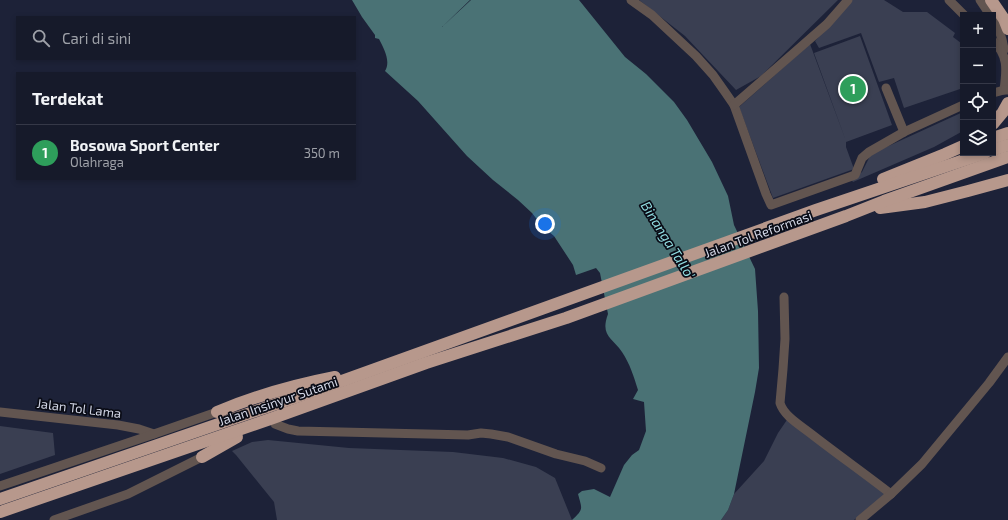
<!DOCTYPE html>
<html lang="id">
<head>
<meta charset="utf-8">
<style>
	body { margin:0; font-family:"Exo 2",sans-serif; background:#232736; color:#f1f3f6 }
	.controls { position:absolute; right:12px; top:12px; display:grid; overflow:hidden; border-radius:0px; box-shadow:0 2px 6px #0003 }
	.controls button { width:36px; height:36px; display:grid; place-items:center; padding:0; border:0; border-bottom:1px solid #353847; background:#161a2a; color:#f1f3f6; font:20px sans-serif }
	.you { position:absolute; left:545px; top:224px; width:14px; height:14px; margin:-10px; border:3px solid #fff; border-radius:50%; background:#1a73e8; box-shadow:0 0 0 6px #1a73e833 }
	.badge { display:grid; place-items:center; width:26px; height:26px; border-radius:50%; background:#b45309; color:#fff; font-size:13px; font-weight:700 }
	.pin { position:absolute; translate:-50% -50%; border:2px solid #fff; box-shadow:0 1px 4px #0006 }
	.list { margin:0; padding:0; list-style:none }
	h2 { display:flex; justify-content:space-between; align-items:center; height:52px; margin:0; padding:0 16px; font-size:17px }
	h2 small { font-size:13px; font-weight:400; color:#9ea1a8 }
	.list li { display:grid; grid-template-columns:26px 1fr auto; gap:12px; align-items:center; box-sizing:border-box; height:56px; padding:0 16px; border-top:1px solid #353847 }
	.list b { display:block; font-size:15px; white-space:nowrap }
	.list p { margin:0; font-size:13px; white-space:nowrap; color:#9ea1a8 }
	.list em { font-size:13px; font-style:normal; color:#9ea1a8 }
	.icon { flex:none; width:22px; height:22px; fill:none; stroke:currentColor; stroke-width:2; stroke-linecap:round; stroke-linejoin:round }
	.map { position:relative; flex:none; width:1008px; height:520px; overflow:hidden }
	.search { position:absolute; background:#161a2a; box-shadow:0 2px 6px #0003; left:16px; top:16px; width:340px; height:44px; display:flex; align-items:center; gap:10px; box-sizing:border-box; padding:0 14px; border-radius:0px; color:#9ea1a8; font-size:15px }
	.panel { position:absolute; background:#161a2a; box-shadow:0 2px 6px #0003; left:16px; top:72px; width:340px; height:108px; border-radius:0px }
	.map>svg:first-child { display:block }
	.green { fill:#3a3f52 }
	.water { fill:#4a7275 }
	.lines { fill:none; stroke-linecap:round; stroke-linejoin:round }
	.minor { stroke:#625550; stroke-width:9 }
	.highway { stroke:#b7988c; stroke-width:12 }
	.labels { text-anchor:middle; stroke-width:3.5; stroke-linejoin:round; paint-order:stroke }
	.street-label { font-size:13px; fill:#d1d5e4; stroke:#0a0c16 }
	.water-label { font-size:14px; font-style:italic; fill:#91dde1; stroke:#0a0c16 }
</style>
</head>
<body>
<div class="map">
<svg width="1008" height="520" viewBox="0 0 1008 520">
	<rect width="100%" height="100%" fill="#1d2238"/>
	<g class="green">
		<polygon points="639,0 838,0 761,76 736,90 685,36"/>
		<polygon points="852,0 884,0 903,12 927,12 955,33 953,37 961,43 963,41 963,88 904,108 894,78 879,82 861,33 819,48 815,41"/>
		<polygon points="860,36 892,125 846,142 846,147 854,169 773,198 739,107 810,44 846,141 814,53"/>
		<polygon points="963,112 963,131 934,147 853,182 851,179 862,172 871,154"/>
		<polygon points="791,414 885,494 854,520 721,520 728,510 734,494 764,461 778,433"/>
		<polygon points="0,426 53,433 55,455 0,474"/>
		<polygon points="268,440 349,448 453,452 503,458 536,467 555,478 572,520 277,520 274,502 236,455 232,451 252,442"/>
	</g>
	<path class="water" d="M 352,0 L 470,0 L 442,27 L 471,0 L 579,0 L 625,57 L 646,74 L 674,102 L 687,120 L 712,162 L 728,196 L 734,225 L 755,269 L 758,311 L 759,368 L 755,392 L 734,494 L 728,510 L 721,520 L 572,520 C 584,509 582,509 578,494 L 582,491 L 594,489 L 610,497 L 624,465 L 632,455 L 639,450 L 646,431 L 644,402 L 633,399 L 638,390 C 634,377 630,364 622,352 C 612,337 600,336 608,314 L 600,273 L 596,268 L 576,275 L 573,265 L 554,236 L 542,226 L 532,213 L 518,200 L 493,180 L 467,156 L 418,101 L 385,71 C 391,61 384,49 379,39 L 375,38 L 375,35 L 362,17 Z"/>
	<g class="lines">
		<g class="minor">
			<polyline points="631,0 652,15 696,56 713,75 725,92 734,105 766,194 771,205 855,175 862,158 869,152 904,132 963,105"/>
			<polyline points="949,0 964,15"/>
			<polyline points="980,0 990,15"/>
			<path d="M 993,20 C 999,29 1003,40 1004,50"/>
			<path d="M 993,41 C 1008,55 1007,68 1004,90"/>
			<polyline points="886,88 904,132"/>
			<polyline points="993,93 1004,90 1008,90"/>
			<polyline points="734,105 827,24 848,0"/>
			<path d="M 784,297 L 785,339 L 783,369 L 780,403 C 784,416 800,425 810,433 C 837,454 864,473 891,494"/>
			<polyline points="0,412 118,425 139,429 154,434"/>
			<polyline points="273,418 275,424 288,429 298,431 427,434 468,435 481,433 491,434 508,437 556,454 585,461 601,468"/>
			<polyline points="0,486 154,434 217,412"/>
			<polyline points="54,520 128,494 202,457"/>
			<polyline points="860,520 891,494 922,464 989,383 1008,357"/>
		</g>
		<g class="highway">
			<polyline points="991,0 1004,19 1008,29"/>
			<polyline points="993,124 1003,112 1008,103"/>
			<polyline points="993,138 1008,133"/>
			<polyline points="993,150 1008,145"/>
			<polyline points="883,179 945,154 963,146"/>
			<polyline points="880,208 925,202 968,191 1008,180"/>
			<path d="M 217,412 C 255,396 294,385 335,377"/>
			<polyline points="202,457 237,437"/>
			<polyline points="0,499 317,390 816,210 985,153"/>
			<polyline points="0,512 273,418 426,363 566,318 846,216 884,201 1008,157"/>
		</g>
	</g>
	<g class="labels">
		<g class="street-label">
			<text transform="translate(758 234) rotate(-20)" y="5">Jalan Tol Reformasi</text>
			<text transform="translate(278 401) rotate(-19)" y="5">Jalan Insinyur Sutami</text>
			<text transform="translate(79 408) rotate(7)" y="5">Jalan Tol Lama</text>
		</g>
		<g class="water-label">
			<text transform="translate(668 240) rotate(58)" y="5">Binanga Tallo'</text>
		</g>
	</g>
</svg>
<div class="controls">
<button>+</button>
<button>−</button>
<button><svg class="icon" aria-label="locate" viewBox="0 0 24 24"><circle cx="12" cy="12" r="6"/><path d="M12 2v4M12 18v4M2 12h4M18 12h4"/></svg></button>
<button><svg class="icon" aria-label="layers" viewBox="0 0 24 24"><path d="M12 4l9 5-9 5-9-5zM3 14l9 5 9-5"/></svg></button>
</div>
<div class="you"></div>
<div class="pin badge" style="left:853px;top:89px;background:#2e9e5b">1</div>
<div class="search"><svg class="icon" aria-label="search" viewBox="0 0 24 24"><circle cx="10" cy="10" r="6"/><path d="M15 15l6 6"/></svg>Cari di sini</div>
<section class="panel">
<h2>Terdekat<small></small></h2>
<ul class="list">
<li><span class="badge" style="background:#2e9e5b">1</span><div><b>Bosowa Sport Center</b><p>Olahraga</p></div><em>350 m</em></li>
</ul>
</section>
</div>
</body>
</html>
